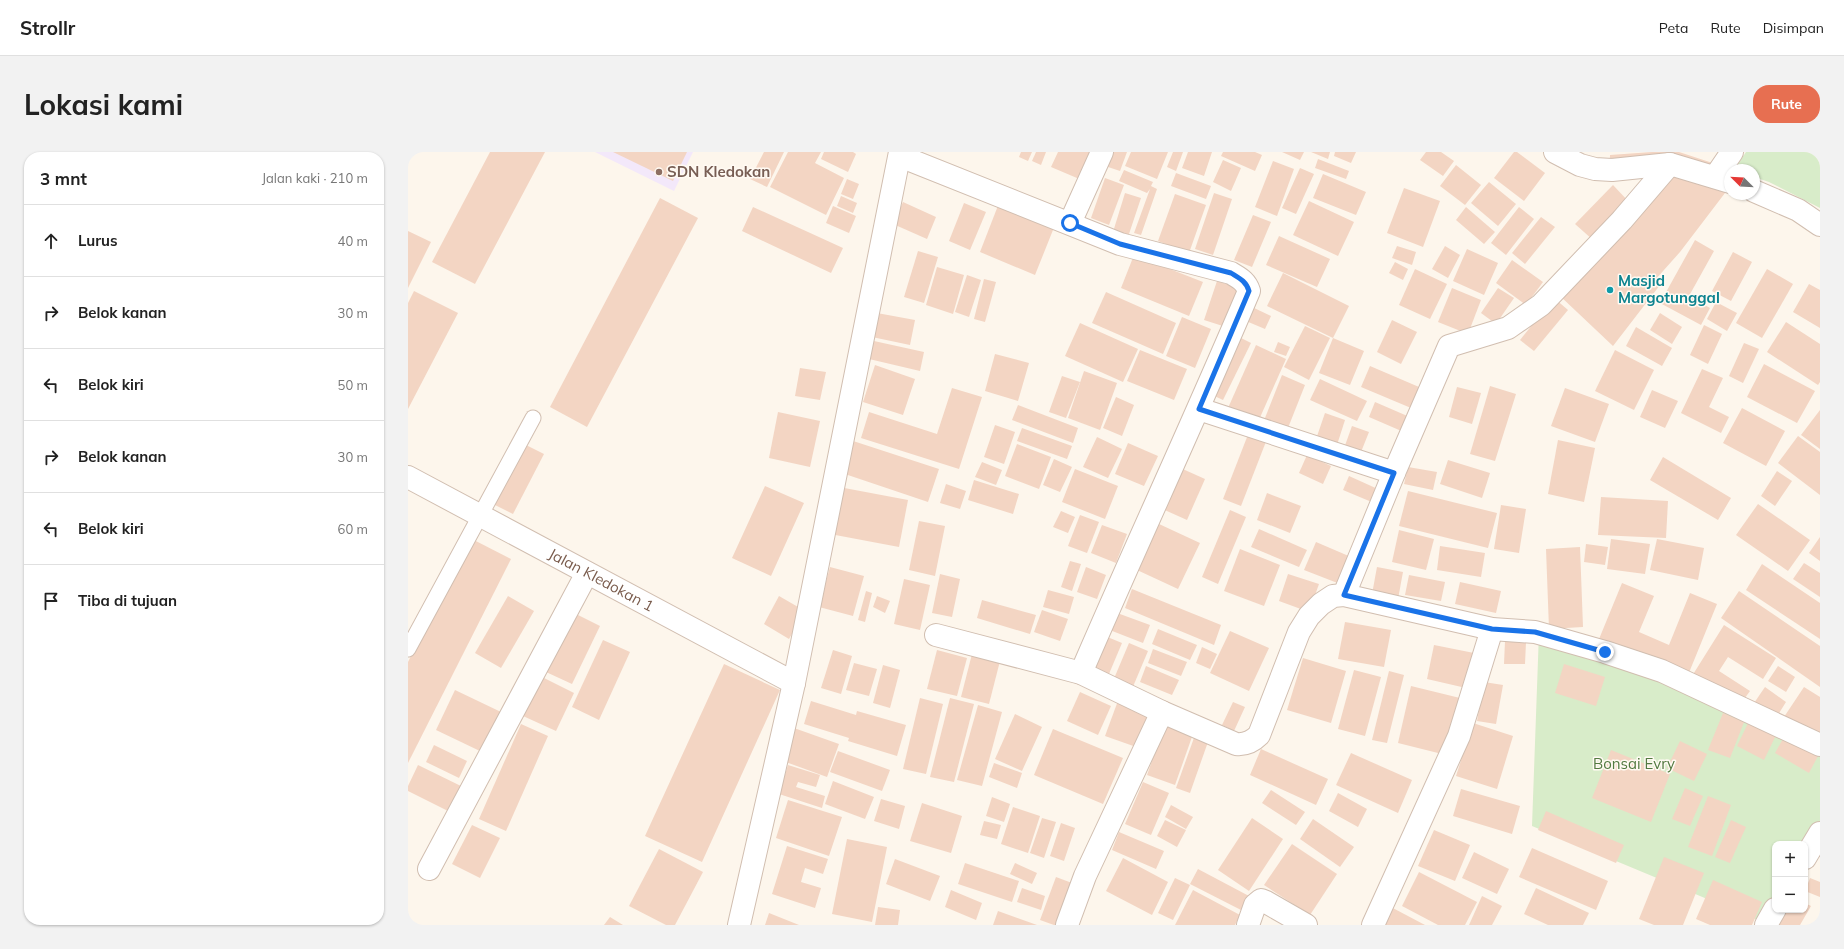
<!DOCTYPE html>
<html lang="id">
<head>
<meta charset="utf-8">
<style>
	body { margin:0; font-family:Mulish,sans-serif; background:#f2f2f2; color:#222 }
	.controls { position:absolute; right:12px; bottom:12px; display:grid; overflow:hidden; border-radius:8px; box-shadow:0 1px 3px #0004 }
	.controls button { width:36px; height:36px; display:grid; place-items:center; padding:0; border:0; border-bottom:1px solid #e0e0e0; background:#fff; color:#222; font:20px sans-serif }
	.compass { position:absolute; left:1316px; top:12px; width:36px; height:36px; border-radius:50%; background:#fff; box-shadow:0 1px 3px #0004; rotate:294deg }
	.stop { position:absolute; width:12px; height:12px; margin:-9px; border:3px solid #1a73e8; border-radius:50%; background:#fff }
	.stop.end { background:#1a73e8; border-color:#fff; box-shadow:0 1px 4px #0008 }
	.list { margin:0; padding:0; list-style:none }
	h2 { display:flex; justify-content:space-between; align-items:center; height:52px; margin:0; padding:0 16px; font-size:17px }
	h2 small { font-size:13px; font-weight:400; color:#767676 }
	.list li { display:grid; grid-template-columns:26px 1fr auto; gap:12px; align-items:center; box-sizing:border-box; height:72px; padding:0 16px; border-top:1px solid #e0e0e0 }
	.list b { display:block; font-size:15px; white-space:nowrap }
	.list em { font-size:13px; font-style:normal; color:#767676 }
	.icon { flex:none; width:22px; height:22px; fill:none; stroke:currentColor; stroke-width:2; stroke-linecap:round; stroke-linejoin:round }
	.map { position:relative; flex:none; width:1412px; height:773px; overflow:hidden; border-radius:16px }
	header { display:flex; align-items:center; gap:24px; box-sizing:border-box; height:56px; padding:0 20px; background:#fff; border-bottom:1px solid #e0e0e0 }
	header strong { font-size:19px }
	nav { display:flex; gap:22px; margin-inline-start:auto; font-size:14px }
	.intro { display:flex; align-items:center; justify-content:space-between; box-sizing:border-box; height:96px; padding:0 24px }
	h1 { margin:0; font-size:28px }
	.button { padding:10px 18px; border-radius:16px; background:#e76f51; color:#fff; font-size:14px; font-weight:700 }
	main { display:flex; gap:24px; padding:0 24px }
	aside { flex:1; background:#fff; border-radius:16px; box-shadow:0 1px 3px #0004 }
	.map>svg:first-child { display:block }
	.education { fill:#f3e8fa }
	.green { fill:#d8ecc9 }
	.building { fill:#f3d5c3 }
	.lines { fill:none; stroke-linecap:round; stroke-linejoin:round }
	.service-casing { stroke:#d1beb0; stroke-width:17 }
	.minor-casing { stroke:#d1beb0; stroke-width:24 }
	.service { stroke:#fff; stroke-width:15 }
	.minor { stroke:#fff; stroke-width:22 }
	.route { stroke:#1a73e8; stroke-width:5 }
	.education-dot { fill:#8d6e63; stroke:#fffaf3; stroke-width:1.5 }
	.culture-dot { fill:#0f9aa8; stroke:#fffaf3; stroke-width:1.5 }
	.labels { text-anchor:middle; stroke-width:3; stroke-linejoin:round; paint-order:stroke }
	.education-label { font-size:15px; font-weight:bold; fill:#785e54; stroke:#fffaf3; text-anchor:start }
	.culture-label { font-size:15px; font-weight:bold; fill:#0d838f; stroke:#fffaf3; text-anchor:start }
	.street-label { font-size:15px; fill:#7a5c4d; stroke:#fffaf3 }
	.park-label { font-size:15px; fill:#537a41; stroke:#fffaf3 }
</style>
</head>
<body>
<header>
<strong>Strollr</strong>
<nav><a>Peta</a><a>Rute</a><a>Disimpan</a></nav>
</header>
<div class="intro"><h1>Lokasi kami</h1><a class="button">Rute</a></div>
<main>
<aside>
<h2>3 mnt<small>Jalan kaki · 210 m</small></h2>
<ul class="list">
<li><svg class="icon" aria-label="ahead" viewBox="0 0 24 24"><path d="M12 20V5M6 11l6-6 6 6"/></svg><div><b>Lurus</b></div><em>40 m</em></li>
<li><svg class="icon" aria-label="right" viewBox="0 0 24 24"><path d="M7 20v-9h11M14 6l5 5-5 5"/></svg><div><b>Belok kanan</b></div><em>30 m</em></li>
<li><svg class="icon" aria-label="left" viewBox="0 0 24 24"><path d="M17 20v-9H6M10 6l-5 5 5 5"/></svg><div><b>Belok kiri</b></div><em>50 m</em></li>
<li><svg class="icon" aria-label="right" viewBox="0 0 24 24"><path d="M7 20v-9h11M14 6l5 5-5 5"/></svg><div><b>Belok kanan</b></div><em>30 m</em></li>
<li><svg class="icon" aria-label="left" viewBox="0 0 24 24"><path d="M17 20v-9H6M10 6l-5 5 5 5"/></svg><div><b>Belok kiri</b></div><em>60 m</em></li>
<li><svg class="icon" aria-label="arrive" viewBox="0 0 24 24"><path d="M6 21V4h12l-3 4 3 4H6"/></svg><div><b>Tiba di tujuan</b></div></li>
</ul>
</aside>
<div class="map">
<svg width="1412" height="773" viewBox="0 0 1412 773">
	<rect width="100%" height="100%" fill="#fdf6ec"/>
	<polygon class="education" points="187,0 285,0 266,39"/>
	<g class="green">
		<polygon points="1338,0 1412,0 1412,56 1361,30 1346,25 1346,18 1326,18"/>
		<polygon points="1131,480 1412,595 1412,673 1397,692 1367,692 1367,745 1352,769 1124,674"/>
	</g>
	<g class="building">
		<polygon points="82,0 137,0 67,132 24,110"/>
		<polygon points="205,0 279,0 265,29"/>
		<polygon points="356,0 376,0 359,35 342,27"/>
		<polygon points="380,0 413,0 407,11 436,26 418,63 362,35"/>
		<polygon points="416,0 445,0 448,2 440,20 413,7"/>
		<polygon points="613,0 624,0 620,9 611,5"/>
		<polygon points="628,0 638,0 633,13 624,9"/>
		<polygon points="650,0 689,0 676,29 643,15"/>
		<polygon points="702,0 719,0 712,19 697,14"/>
		<polygon points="723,0 760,0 749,27 717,14"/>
		<polygon points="765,0 775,0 768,19 759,15"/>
		<polygon points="780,0 804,0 796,24 774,16"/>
		<polygon points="815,0 847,0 854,3 847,19 813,4"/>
		<polygon points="874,0 896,0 892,8"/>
		<polygon points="903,0 922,0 920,7"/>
		<polygon points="927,0 948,0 943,11 926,4"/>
		<polygon points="1018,0 1033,0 1046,9 1035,24 1012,8"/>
		<polygon points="1106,0 1109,0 1137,21 1116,49 1086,26"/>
		<polygon points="1244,0 1271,0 1326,18 1322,18 1322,29 1317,41 1272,100 1247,128 1252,133 1205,194 1151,143 1261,24 1201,28 1202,3"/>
		<polygon points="910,7 941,19 938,27 907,16"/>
		<polygon points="815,8 833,16 823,39 805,30"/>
		<polygon points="865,9 886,17 869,64 847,55"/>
		<polygon points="1048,13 1073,33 1057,53 1032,34"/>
		<polygon points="892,16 906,22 888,62 874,56"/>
		<polygon points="716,18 745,30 743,34 749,37 733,83 726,81 742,37 739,41 711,29"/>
		<polygon points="768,21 803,34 798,47 763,34"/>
		<polygon points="915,22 958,40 948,63 905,46"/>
		<polygon points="697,26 716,33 701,73 683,66"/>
		<polygon points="439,27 451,32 445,47 433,42"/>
		<polygon points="1081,30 1108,52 1090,74 1063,51"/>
		<polygon points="1205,33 1221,50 1185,88 1167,72"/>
		<polygon points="996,36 1032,49 1015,95 979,81"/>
		<polygon points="717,41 733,46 720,85 705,80"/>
		<polygon points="806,41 824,47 805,103 787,97"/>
		<polygon points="767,42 798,53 781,101 750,89"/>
		<polygon points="433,44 449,51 445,61 429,54"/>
		<polygon points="252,46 290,66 179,275 142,255"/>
		<polygon points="901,49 946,70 930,104 885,83"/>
		<polygon points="495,50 528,65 519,87 485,72"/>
		<polygon points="556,51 578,60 562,98 541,89"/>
		<polygon points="591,51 647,73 627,123 572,100"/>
		<polygon points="425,54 448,64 441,81 418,71"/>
		<polygon points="345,55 435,96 423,121 334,79"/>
		<polygon points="1058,55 1087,80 1076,92 1048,68"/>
		<polygon points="1111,55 1126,67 1098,103 1083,91"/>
		<polygon points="845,63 863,70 844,115 826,108"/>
		<polygon points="1133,65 1147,75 1117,112 1104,101"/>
		<polygon points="0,79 23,90 0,136"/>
		<polygon points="871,84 922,107 909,135 858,113"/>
		<polygon points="1287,88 1306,99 1281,144 1302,156 1293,173 1252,151"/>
		<polygon points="989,94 1008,100 1004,113 984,106"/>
		<polygon points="1037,94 1052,103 1040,126 1024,117"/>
		<polygon points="1059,97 1090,111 1076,143 1045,129"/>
		<polygon points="510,99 530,105 516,151 496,145"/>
		<polygon points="1325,100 1344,110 1323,149 1304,139"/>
		<polygon points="726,103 795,130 781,164 713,136"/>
		<polygon points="1104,108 1135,130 1118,153 1088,131"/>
		<polygon points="987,110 1000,117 995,128 981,121"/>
		<polygon points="529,115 556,123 545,162 518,153"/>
		<polygon points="1007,117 1039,132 1022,167 991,153"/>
		<polygon points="1359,117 1385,132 1354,186 1328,171"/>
		<polygon points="875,121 941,154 925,186 956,199 942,233 911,221 925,186 859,154"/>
		<polygon points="559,123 573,128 561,165 547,160"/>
		<polygon points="576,127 588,130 577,170 566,167"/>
		<polygon points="809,129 834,137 821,176 796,168"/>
		<polygon points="1401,132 1412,138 1412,176 1385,160"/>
		<polygon points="1044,136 1073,148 1060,182 1030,170"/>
		<polygon points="1090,136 1106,146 1088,172 1073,161"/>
		<polygon points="6,139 50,161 0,257 0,151"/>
		<polygon points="698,140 768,171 755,202 684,171"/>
		<polygon points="1146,146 1160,158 1126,199 1112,188"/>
		<polygon points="1308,150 1329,161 1319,179 1299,167"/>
		<polygon points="844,155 863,164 857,177 838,169"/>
		<polygon points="469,161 507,168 502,193 464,185"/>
		<polygon points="1252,161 1274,175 1264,192 1242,178"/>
		<polygon points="774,165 803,177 787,216 758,204"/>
		<polygon points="984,168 1009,180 993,212 969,200"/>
		<polygon points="1378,170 1412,192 1412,230 1410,233 1359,200"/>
		<polygon points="672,171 730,197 715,230 657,204"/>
		<polygon points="1296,173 1314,182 1300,212 1282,203"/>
		<polygon points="897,174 922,186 901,228 876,215"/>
		<polygon points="1228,175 1264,196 1254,214 1218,194"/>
		<polygon points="827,183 843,191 815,248 800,241"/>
		<polygon points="466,189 516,200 512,219 461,207"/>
		<polygon points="870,190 882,195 878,204 866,200"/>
		<polygon points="1336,191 1351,197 1335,231 1321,224"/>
		<polygon points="848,193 878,207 850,270 820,256"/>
		<polygon points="732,198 779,217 766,248 719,229"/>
		<polygon points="1207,198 1246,218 1226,258 1187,239"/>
		<polygon points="587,202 621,211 610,249 577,239"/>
		<polygon points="1356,212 1407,239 1389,271 1339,245"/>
		<polygon points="467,213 507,227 495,263 455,250"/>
		<polygon points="962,214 1011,235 1003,256 953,235"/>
		<polygon points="392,216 418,220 412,248 387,244"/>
		<polygon points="1294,217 1315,226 1301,255 1321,265 1313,281 1273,261"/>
		<polygon points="676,219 709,231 692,278 660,266"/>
		<polygon points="874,223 897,233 878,281 855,271"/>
		<polygon points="654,224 672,230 658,266 641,260"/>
		<polygon points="912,227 959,249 949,269 902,248"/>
		<polygon points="1082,234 1108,242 1087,309 1062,302"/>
		<polygon points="1049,235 1073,241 1064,272 1041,265"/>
		<polygon points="544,236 574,245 551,317 453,286 461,260 529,282"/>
		<polygon points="1157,236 1201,252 1187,290 1143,274"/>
		<polygon points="1244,238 1270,249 1257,276 1232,265"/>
		<polygon points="708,245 726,253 714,284 695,276"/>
		<polygon points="967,250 1004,266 998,281 961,265"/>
		<polygon points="610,253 670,276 665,291 604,268"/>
		<polygon points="1334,256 1377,279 1358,314 1315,291"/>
		<polygon points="1412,258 1412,297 1393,283"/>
		<polygon points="370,260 412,269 402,315 361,306"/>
		<polygon points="917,261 937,268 928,296 907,290"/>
		<polygon points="587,273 607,280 596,312 576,305"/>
		<polygon points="944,274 961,280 951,305 935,299"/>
		<polygon points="614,276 664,294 659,307 609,289"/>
		<polygon points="841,280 859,287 833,354 815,347"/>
		<polygon points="1390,284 1412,300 1412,343 1370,311"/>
		<polygon points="689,285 714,297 700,326 675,315"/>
		<polygon points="439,287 531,317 520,350 428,319"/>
		<polygon points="1150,288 1187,296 1176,350 1140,342"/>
		<polygon points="720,291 750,304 736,334 707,322"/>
		<polygon points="609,292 643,305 631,337 597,324"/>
		<polygon points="118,293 136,302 105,362 87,353"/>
		<polygon points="899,303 923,314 915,332 891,321"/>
		<polygon points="1255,305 1323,346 1310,368 1242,328"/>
		<polygon points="646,307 664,315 652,340 635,333"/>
		<polygon points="1040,308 1082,321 1074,346 1032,332"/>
		<polygon points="574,310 594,318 588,333 567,325"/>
		<polygon points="768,314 797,327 779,368 750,355"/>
		<polygon points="1000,315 1029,320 1025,338 996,332"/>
		<polygon points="667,317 710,334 697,367 654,350"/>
		<polygon points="1369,319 1384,329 1367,354 1353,344"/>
		<polygon points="941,324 972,338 966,351 935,338"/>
		<polygon points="566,328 611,342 605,362 560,348"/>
		<polygon points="538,332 558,339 552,357 532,351"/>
		<polygon points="357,334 396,351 363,424 324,406"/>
		<polygon points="431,335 500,348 491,395 422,382"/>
		<polygon points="1000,339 1089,361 1080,396 991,374"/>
		<polygon points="859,341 893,354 882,381 849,368"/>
		<polygon points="1193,345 1260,349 1258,386 1190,383"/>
		<polygon points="1350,352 1402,388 1380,419 1328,383"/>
		<polygon points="1093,353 1118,357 1111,401 1086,397"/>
		<polygon points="822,358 838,365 810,432 794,425"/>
		<polygon points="653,359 667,365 660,381 645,375"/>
		<polygon points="672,363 691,370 679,401 660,394"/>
		<polygon points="511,369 537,374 527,424 501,418"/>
		<polygon points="751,372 792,391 770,437 729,418"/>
		<polygon points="694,373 719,382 708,411 683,401"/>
		<polygon points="851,377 899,398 891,415 843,395"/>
		<polygon points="991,378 1026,387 1018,418 984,410"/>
		<polygon points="1412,385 1412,409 1401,401"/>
		<polygon points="62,386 103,407 0,611 0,510"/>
		<polygon points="1203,387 1242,392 1237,422 1199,417"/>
		<polygon points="1249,387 1296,396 1290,428 1242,418"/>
		<polygon points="908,390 943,405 932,432 896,418"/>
		<polygon points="1178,392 1200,395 1197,413 1176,410"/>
		<polygon points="1032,394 1077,401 1073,425 1029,418"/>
		<polygon points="1172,395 1175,475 1141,477 1138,397"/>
		<polygon points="832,397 872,413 856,454 816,439"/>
		<polygon points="662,409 673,412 664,439 653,435"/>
		<polygon points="1396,411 1412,421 1412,445 1385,427"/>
		<polygon points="1354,412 1412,451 1412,487 1338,438"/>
		<polygon points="422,415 456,424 445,464 411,455"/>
		<polygon points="678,415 698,423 689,447 669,440"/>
		<polygon points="969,415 995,420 990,447 964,442"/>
		<polygon points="532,422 552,427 544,465 524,461"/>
		<polygon points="880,422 911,432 901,460 871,449"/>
		<polygon points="1001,423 1037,430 1033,449 997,443"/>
		<polygon points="496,427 522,433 512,478 486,472"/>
		<polygon points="1052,430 1093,439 1088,461 1047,452"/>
		<polygon points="1214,431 1246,444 1231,480 1261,493 1282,441 1309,452 1278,528 1189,492"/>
		<polygon points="724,437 813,473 806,493 717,456"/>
		<polygon points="640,438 666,445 661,462 635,455"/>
		<polygon points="458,439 464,441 457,470 450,468"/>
		<polygon points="1331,439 1412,494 1412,535 1313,466"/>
		<polygon points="100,444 126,459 93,516 67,501"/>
		<polygon points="371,444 397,459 381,487 356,472"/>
		<polygon points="469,444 482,449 477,461 465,455"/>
		<polygon points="574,448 628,463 622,482 569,466"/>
		<polygon points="634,458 660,467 652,489 626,480"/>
		<polygon points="701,458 742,473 735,491 694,475"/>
		<polygon points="166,461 192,474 164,532 138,520"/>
		<polygon points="937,470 983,478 976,515 930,507"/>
		<polygon points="1316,473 1368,506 1355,527 1320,505 1311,519 1342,539 1331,554 1284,524"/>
		<polygon points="750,477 789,493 782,508 744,492"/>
		<polygon points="822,479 861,496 841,539 802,521"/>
		<polygon points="692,482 714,491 698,529 676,520"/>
		<polygon points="195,488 222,500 191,568 164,555"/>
		<polygon points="1097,489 1118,490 1117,512 1096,512"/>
		<polygon points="721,491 740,499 724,537 705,529"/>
		<polygon points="1026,493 1066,501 1058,536 1019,527"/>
		<polygon points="794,495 809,502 802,517 788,511"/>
		<polygon points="745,497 779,510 773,524 740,511"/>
		<polygon points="425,498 444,504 433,542 413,536"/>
		<polygon points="529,498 559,506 549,544 519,537"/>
		<polygon points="564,502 592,509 581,552 553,545"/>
		<polygon points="895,506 938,519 923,571 879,558"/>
		<polygon points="446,511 469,517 461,544 438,538"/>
		<polygon points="316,512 372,538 294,710 237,684"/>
		<polygon points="1156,512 1197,525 1188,554 1147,541"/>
		<polygon points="475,513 492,518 482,556 465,551"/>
		<polygon points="738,514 771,528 764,543 732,530"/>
		<polygon points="1370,514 1387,525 1378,540 1360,529"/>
		<polygon points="946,518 973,525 957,584 930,577"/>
		<polygon points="981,519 996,523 979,591 964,588"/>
		<polygon points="134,525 166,541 148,579 115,564"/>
		<polygon points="1076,530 1095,533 1088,572 1069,569"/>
		<polygon points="1003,534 1052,546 1038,603 990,591"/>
		<polygon points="1357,535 1378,550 1366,569 1344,554"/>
		<polygon points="1396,535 1412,545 1412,593 1374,568"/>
		<polygon points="47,538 93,560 74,600 28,578"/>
		<polygon points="672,540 703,554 690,583 659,569"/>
		<polygon points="512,546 535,552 518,622 495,617"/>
		<polygon points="542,546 566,552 546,630 522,625"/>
		<polygon points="711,546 745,559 731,596 697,584"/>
		<polygon points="403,549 448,563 449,559 498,573 489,604 440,589 441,586 396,572"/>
		<polygon points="825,550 837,555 826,579 814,573"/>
		<polygon points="570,553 594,560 574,634 549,628"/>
		<polygon points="1315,561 1336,570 1322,606 1300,598"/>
		<polygon points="607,562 634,575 614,619 587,607"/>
		<polygon points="1343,565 1370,579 1356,608 1329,594"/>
		<polygon points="1065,571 1105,584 1089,637 1048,624"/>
		<polygon points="113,572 140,584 98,679 71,667"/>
		<polygon points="757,572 785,582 767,633 739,623"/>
		<polygon points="386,576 431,592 419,625 375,609"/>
		<polygon points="645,577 715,606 695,652 626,623"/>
		<polygon points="787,583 801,587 782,641 768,636"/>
		<polygon points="1376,585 1410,604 1401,621 1367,601"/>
		<polygon points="1272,589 1299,602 1286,629 1259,616"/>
		<polygon points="26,593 59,609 51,626 18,610"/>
		<polygon points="853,597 920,627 908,653 842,623"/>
		<polygon points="1203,598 1262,622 1243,670 1184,646"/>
		<polygon points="430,599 482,618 474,639 422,620"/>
		<polygon points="943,601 1004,628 990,661 928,633"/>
		<polygon points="586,611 614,621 609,636 581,625"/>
		<polygon points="10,613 57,636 44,661 0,639 0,634"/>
		<polygon points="380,613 412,623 408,635 390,630 388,635 417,644 414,656 371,642"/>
		<polygon points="425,629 466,645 457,667 417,652"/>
		<polygon points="735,630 761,641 743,683 717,672"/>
		<polygon points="1277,636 1295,644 1282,674 1264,667"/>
		<polygon points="1053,637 1112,654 1104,682 1045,664"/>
		<polygon points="863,638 897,660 888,673 854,651"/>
		<polygon points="930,641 959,657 950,675 921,659"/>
		<polygon points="1300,644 1323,653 1304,704 1280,695"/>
		<polygon points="584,645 602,652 596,670 578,664"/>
		<polygon points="473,647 497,654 491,677 466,669"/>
		<polygon points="380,648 434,665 421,704 368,686"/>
		<polygon points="514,651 554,664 543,701 502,689"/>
		<polygon points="763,653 785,665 778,677 757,665"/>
		<polygon points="605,655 632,664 620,701 593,692"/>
		<polygon points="1138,659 1216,693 1208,711 1130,678"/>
		<polygon points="634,666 648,670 636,706 622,701"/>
		<polygon points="844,666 875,687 841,739 810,718"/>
		<polygon points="905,667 946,695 932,715 892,687"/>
		<polygon points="757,668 778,678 769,695 749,684"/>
		<polygon points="1323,668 1338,675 1322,711 1307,705"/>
		<polygon points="576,669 593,673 589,687 572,683"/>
		<polygon points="653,671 667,676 656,709 642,704"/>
		<polygon points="64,673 92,686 72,726 44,712"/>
		<polygon points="1026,678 1062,693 1047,729 1010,714"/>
		<polygon points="711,680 756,699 748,717 704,698"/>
		<polygon points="439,687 479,695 464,770 424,762"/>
		<polygon points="884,692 929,722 902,763 856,733"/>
		<polygon points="379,694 420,707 415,722 397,716 393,730 413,736 407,756 364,742"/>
		<polygon points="1124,696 1200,729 1188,758 1111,725"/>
		<polygon points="251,697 295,720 267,773 258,773 221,754"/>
		<polygon points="1066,700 1101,717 1089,742 1054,726"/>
		<polygon points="1256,705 1296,721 1275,773 1246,773 1231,767"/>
		<polygon points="715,706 760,730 744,763 698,739"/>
		<polygon points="487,707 532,724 522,749 478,732"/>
		<polygon points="557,711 611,729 604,750 550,732"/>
		<polygon points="607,711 629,721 624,732 602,722"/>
		<polygon points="790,717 841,744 833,758 782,732"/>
		<polygon points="1011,720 1069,750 1057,773 1030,773 994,754"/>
		<polygon points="648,725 664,731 648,773 646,773 632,768"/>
		<polygon points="767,726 782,733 765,768 750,761"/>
		<polygon points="1402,726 1412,730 1412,745 1397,739"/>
		<polygon points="1305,728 1354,750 1344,773 1302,773 1288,767"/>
		<polygon points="614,736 637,744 633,758 609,750"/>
		<polygon points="1128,736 1181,761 1175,773 1140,773 1116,762"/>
		<polygon points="543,738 574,751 568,768 537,755"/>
		<polygon points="785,738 832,763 827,773 767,773"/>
		<polygon points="1074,744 1094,754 1084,773 1061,773"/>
		<polygon points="1397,751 1403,754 1392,773 1369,773 1377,758 1397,758"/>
		<polygon points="981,754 1017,773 971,773"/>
		<polygon points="470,755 492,758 490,773 467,773"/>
		<polygon points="590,759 629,773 585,773"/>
		<polygon points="361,761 391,773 357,773"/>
		<polygon points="202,765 215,773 196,773"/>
	</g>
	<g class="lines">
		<defs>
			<polyline id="service" points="0,497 125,266"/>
			<g id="minor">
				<polyline points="1147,0 1172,13 1187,17 1204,18 1262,12 1322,30"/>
				<path d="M 492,4 L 712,92 L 823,121 C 831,126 838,129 841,139 C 787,267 728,393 673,521"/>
				<polyline points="1307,25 1324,0"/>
				<polyline points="1346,39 1390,58 1412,73"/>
				<polyline points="662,71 694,0"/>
				<polyline points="791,257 986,321 936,443"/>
				<polyline points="986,321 1041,194 1100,176 1133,153 1214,68 1262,12"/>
				<path id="s1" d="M 0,325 L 386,531"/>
				<polyline points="528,483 673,521 754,560"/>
				<polyline points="1397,706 1412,681"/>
				<polyline points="21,717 179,421"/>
				<polyline points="331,773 386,531 492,0"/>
				<path d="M 659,773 L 677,724 L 754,560 L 828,592 C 837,593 844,590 851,583 L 891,480 L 901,464 L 913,452 L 925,444 L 936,443 L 1084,477 L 1127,480 L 1197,500 L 1254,519 L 1412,593"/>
				<polyline points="840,773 847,753 853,748 858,750 898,773"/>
				<polyline points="965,773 1051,584 1084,477"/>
				<polyline points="1358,773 1367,757"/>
			</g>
		</defs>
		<use href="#service" class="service-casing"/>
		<use href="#minor" class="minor-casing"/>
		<use href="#service" class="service"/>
		<use href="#minor" class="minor"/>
	</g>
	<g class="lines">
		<path class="route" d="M 662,71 L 712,92 L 823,121 C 831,126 838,129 841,139 L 791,257 L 986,321 L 936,443 L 1084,477 L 1127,480 L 1197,500"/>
	</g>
	<circle class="education-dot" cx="251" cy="20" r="4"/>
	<circle class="culture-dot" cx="1202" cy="138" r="4"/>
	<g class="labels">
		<g class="education-label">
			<text x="259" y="25">SDN Kledokan</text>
		</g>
		<g class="culture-label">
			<text x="1210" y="134">Masjid<tspan x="1210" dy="17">Margotunggal</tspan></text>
		</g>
		<g class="street-label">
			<text dy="5" stroke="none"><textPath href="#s1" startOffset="219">Jalan Kledokan 1</textPath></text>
		</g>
		<g class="park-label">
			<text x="1226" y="617">Bonsai Evry</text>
		</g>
	</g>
</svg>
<div class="controls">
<button>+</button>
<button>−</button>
</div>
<svg class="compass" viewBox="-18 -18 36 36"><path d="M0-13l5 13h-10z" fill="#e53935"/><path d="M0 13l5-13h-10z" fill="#767676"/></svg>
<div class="stop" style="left:662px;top:71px"></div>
<div class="stop end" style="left:1197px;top:500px"></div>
</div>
</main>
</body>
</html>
